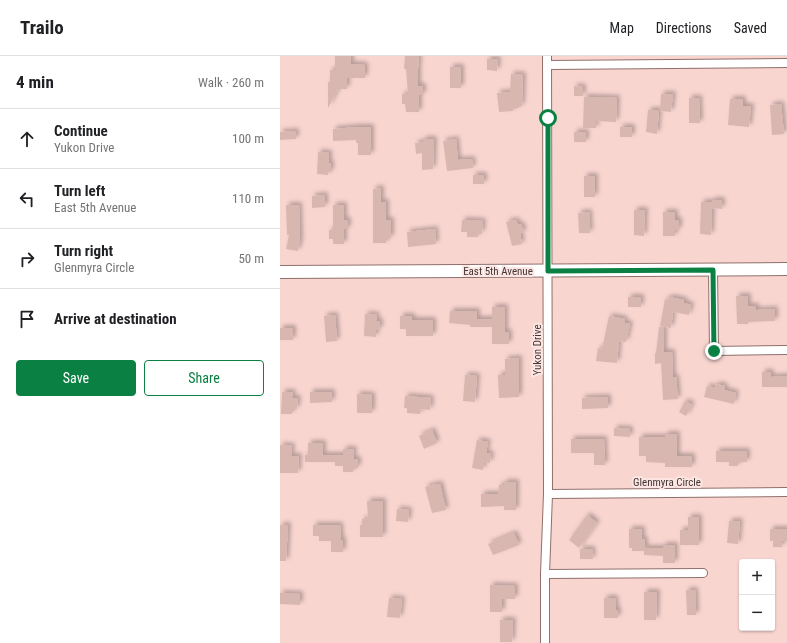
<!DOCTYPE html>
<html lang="en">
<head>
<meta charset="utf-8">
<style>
	body { margin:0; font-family:"Roboto Condensed",sans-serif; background:#f6f6f6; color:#202124 }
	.controls { position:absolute; right:12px; bottom:12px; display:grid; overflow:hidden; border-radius:4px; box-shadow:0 1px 3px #0004 }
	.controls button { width:36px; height:36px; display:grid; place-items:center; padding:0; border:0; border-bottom:1px solid #e0e0e0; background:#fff; color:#202124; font:20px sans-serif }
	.stop { position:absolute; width:12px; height:12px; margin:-9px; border:3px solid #0b8043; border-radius:50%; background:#fff }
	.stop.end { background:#0b8043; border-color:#fff; box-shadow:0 1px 4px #0008 }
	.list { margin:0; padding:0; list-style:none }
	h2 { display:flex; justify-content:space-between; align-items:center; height:52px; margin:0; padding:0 16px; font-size:17px }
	h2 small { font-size:13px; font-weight:400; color:#757577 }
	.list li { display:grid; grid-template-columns:26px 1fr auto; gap:12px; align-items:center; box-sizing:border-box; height:60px; padding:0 16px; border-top:1px solid #e0e0e0 }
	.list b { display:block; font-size:15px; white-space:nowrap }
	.list p { margin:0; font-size:13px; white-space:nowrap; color:#757577 }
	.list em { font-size:13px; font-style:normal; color:#757577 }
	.actions { display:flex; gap:8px; padding:12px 16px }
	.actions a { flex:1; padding:9px 0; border:1px solid #0b8043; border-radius:4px; text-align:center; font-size:14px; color:#0b8043 }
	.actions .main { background:#0b8043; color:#fff }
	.icon { flex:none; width:22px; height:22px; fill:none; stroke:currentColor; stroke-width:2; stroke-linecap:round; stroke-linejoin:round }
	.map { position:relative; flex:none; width:507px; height:587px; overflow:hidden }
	header { display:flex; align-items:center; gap:24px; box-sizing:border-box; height:56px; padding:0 20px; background:#fff; border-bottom:1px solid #e0e0e0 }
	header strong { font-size:19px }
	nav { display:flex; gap:22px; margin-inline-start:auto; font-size:14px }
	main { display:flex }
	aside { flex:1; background:#fff }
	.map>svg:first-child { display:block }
	.building { fill:#d9b7b1; filter:url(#shadow) }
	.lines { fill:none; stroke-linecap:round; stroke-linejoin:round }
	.street-casing { stroke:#8f706b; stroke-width:10 }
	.secondary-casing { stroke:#8f706b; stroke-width:14 }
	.street { stroke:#fff; stroke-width:8 }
	.secondary { stroke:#fff; stroke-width:12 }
	.route { stroke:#0b8043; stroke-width:5 }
	.labels { text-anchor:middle; stroke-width:4; stroke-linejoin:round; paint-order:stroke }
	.street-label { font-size:11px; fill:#443634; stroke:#fce6e3 }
</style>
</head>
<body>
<header>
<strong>Trailo</strong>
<nav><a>Map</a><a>Directions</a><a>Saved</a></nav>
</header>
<main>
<aside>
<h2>4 min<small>Walk · 260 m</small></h2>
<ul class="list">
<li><svg class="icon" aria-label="ahead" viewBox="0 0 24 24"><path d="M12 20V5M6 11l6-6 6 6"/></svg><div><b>Continue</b><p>Yukon Drive</p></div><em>100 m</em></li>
<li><svg class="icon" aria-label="left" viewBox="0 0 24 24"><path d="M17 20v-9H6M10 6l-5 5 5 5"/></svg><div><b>Turn left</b><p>East 5th Avenue</p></div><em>110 m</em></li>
<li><svg class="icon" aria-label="right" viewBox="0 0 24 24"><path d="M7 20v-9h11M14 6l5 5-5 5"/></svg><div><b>Turn right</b><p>Glenmyra Circle</p></div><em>50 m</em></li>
<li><svg class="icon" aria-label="arrive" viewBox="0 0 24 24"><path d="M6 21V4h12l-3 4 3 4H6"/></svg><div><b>Arrive at destination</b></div></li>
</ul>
<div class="actions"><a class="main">Save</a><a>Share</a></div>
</aside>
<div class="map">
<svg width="507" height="587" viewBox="0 0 507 587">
	<defs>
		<filter id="shadow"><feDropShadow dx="3" dy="-3" stdDeviation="2" flood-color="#0004"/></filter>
	</defs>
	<rect width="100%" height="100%" fill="#f9d5d0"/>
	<g class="building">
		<polygon points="55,0 71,0 71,8 85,9 85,22 67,22 67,33 58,33 48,52 48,26 50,26 50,14 55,14"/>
		<polygon points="125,0 139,1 138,13 138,30 143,30 143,39 139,39 139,56 126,56 125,48 122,48 122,38 128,38 126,13 124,13"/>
		<polygon points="207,3 218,3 217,15 207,14"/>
		<rect x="170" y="11" width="11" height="21"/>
		<polygon points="231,18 243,19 242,50 239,50 239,52 233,53 233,55 219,56 217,37 230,36"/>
		<polygon points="294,30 303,31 303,40 294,40"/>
		<polygon points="381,38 393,38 391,56 380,55"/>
		<polygon points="304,41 337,42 336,66 316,65 316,72 303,72"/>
		<polygon points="409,42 419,42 420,67 409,67"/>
		<polygon points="450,43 463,43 463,50 471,50 469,71 448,69"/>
		<polygon points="501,48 504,78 492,79 490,49"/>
		<polygon points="368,54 379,54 377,78 366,76"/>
		<polygon points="78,71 91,71 91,99 78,99 78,87 76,87 76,84 53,85 53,73"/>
		<rect x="340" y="71" width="12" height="10"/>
		<polygon points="16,75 16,83 0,84 0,76"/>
		<rect x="294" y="76" width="12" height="10"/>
		<polygon points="143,83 154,83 153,113 142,114 142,97 136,98 135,87 143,86"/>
		<polygon points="176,83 178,104 192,103 193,112 167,115 163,85"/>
		<polygon points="38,96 49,97 49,107 51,107 51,116 48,116 48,119 37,118"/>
		<rect x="193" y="119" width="11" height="9"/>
		<rect x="304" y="120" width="11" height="21"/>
		<polygon points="101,132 101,146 106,146 106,164 111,164 111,182 106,182 106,187 93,187 93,133"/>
		<polygon points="45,139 45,151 32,152 32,140"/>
		<polygon points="432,144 442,144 442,153 432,152 431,179 420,178 421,146 432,146"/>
		<polygon points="6,149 19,149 20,184 18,195 6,193 9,179 7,179"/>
		<polygon points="53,149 64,149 64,164 68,164 68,173 64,173 64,188 53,188 53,183 49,183 49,174 53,174"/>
		<polygon points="354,154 365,154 364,180 354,179"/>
		<polygon points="309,156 310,177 299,177 298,157"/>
		<polygon points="383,156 395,156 395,164 399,164 399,174 395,174 395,180 383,180"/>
		<polygon points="182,164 203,165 202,177 198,177 198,181 187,181 187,176 181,176"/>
		<polygon points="236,164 238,169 241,168 244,176 240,177 242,188 232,190 226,166"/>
		<polygon points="155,173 156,188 128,191 127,176"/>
		<polygon points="456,240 468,240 468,250 476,250 476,254 495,253 495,265 468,266 468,268 457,268"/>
		<rect x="348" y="241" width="13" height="10"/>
		<polygon points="389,241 404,244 404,247 411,249 409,259 393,256 391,272 380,270 385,243 388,244"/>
		<polygon points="212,251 225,251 225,276 229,276 229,288 212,288 212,271 190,271 190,269 169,267 170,255 197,255 197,263 212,263"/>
		<polygon points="85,258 97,259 96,265 100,265 100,274 96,273 96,281 84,280"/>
		<polygon points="55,259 57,285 46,286 44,260"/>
		<polygon points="120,260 132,260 132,264 153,264 153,280 126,280 126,273 120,273"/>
		<polygon points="329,260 345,263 344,267 350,268 346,286 339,285 337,307 316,305 318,292 322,293"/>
		<polygon points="379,271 384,271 384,296 392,296 393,322 396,321 398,343 383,344 381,307 375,308 375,297 376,297"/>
		<rect x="0" y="272" width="13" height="12"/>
		<polygon points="239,302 239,341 219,342 218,319 225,319 225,303"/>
		<polygon points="482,316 491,316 491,321 507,320 507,331 482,331"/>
		<polygon points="185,319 197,320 195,346 183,345"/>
		<polygon points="436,328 445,330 444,334 456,337 454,348 424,341 427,330 435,332"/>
		<polygon points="2,336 13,336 12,342 18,342 17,353 12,353 12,358 1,358"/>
		<polygon points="30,336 52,336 52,346 30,347"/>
		<polygon points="77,338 92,339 92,357 77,357"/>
		<polygon points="125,340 151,342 150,354 140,353 140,358 127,357 127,352 124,352"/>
		<polygon points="328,341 328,352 302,353 302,342"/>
		<polygon points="405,345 412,349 406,360 399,356"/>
		<polygon points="334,372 350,373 350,381 334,380"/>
		<polygon points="152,374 157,387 144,393 139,380"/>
		<polygon points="385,378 397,378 397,400 412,400 412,411 385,411 385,407 366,406 366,400 359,400 359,381 385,381"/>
		<polygon points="291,383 324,383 325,409 314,409 314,397 291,397"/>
		<polygon points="197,384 208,386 206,397 211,398 210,407 204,406 203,414 192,412"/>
		<polygon points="28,387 43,387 43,399 63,399 63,393 74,393 73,403 78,403 78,412 73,412 73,416 63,416 63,410 55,410 55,406 25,406 25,399 28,399"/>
		<polygon points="0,389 12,390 11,400 19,400 18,417 0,417"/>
		<polygon points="436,395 467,395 467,406 458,406 458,410 449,410 449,406 436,406"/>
		<polygon points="224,426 236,426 236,454 224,454 224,450 201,451 201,438 218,438 219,429 224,429"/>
		<polygon points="156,428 160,428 166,454 152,457 145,431"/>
		<polygon points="87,445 103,445 103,481 80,481 80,469 82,469 82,463 88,463"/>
		<polygon points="117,453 129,454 128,466 116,465"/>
		<polygon points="307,459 317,467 299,492 289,484"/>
		<polygon points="408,461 419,461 419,489 400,489 400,474 408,474"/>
		<polygon points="449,465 460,465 458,488 447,487"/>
		<polygon points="0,469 8,469 6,505 0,505"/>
		<polygon points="33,469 60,469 61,484 63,484 63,496 51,496 51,485 39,485 39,480 33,480"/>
		<polygon points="349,473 362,473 362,483 365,484 365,492 383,492 383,489 395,489 395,507 383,507 383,500 364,499 364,495 352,495 352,492 349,492"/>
		<polygon points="490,473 507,473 507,485 502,485 502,491 493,491 493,485 490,485"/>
		<polygon points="234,477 239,489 213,499 208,488"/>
		<polygon points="300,493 312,493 313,503 300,503"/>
		<polygon points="210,529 235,530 235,543 222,543 222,556 210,556"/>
		<polygon points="406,534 415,534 416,559 407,559"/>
		<polygon points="364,536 377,536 376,564 364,564"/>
		<polygon points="0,537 20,538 20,549 0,548"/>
		<polygon points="109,542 122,543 120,562 107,561"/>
		<polygon points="324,542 335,542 336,554 338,554 338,562 324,562"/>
		<polygon points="220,564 233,564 232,586 220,586"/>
	</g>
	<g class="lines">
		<defs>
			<g id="street">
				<polyline points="267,9 507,7"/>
				<polyline points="433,214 434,295 507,294"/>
				<polyline points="268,438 507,436"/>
				<polyline points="265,518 423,517"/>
				<polyline points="265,587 265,518 268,438 267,0"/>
			</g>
			<polyline id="secondary" points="0,216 507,213"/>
		</defs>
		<use href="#street" class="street-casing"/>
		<use href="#secondary" class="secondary-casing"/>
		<use href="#street" class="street"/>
		<use href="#secondary" class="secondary"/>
	</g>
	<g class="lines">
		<polyline class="route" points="268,62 268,215 433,214 434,295"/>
	</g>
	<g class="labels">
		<g class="street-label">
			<text x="218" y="219">East 5th Avenue</text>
			<text transform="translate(257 294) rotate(-90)" y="4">Yukon Drive</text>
			<text x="387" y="430">Glenmyra Circle</text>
		</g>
	</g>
</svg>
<div class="controls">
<button>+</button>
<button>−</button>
</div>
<div class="stop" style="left:268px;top:62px"></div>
<div class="stop end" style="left:434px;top:295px"></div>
</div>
</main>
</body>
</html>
